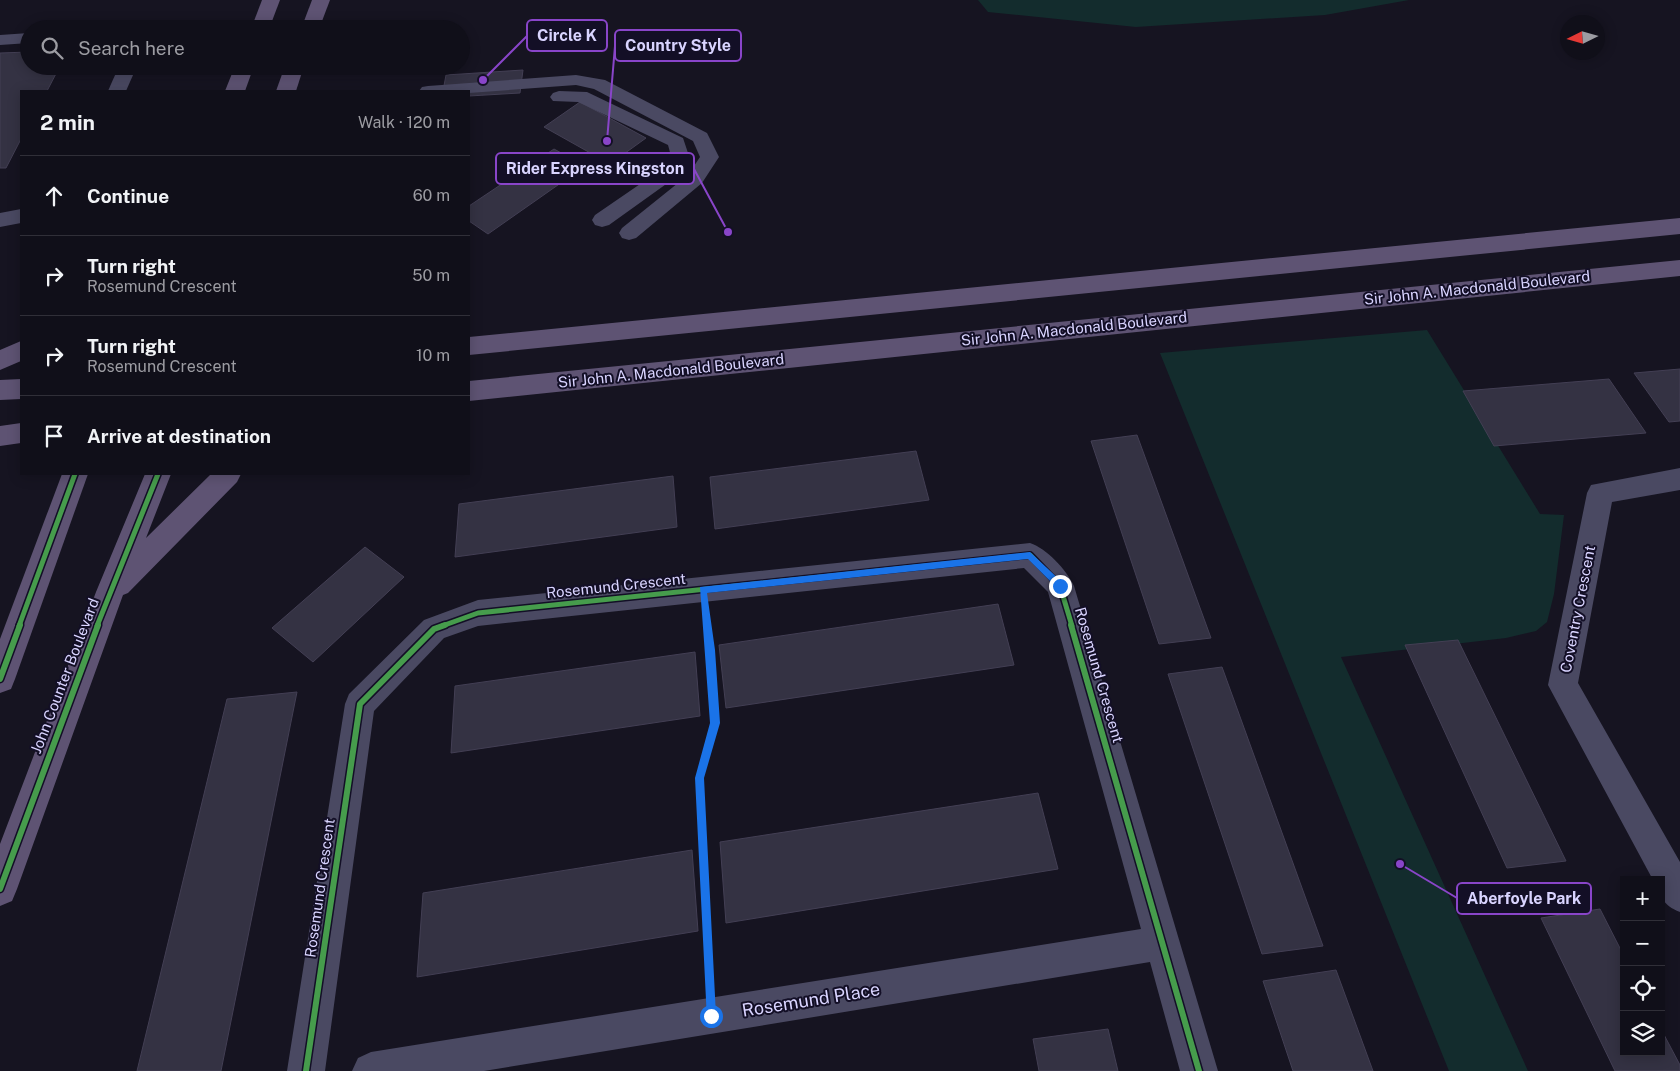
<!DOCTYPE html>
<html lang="en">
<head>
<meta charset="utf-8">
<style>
	body { margin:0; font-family:"Public Sans",sans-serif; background:#191822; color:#f1f3f6 }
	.controls { position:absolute; right:15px; bottom:15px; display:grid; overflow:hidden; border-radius:0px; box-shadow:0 2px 12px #0003 }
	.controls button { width:45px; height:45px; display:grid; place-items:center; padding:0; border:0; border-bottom:1px solid #302f38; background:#100f19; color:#f1f3f6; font:25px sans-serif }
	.compass { position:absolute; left:1560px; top:15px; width:45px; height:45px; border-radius:50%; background:#100f19; box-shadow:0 2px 12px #0003; rotate:265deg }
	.stop { position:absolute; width:15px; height:15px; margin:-11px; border:4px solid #1a73e8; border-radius:50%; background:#fff }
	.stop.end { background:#1a73e8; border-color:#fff; box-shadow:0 1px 5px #0008 }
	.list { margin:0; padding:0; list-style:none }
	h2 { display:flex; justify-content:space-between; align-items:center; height:65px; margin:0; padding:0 20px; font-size:21px }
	h2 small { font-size:16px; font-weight:400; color:#9c9ca2 }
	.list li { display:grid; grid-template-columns:32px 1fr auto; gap:15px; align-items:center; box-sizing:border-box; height:80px; padding:0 20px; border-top:1px solid #302f38 }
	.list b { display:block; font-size:19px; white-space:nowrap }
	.list p { margin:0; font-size:16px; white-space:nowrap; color:#9c9ca2 }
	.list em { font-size:16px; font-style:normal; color:#9c9ca2 }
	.icon { flex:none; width:28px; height:28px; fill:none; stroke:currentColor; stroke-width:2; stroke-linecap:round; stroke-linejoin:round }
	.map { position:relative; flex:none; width:1680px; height:1071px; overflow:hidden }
	.search { position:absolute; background:#100f19; box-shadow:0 2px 12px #0003; left:20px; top:20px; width:450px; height:55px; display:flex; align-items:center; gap:12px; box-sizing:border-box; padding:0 18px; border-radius:28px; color:#9c9ca2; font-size:19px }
	.panel { position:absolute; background:#100f19; box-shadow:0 2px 12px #0003; left:20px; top:90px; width:450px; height:385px; border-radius:0px }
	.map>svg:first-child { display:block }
	.green { fill:#132c2d }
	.building { fill:#343243; stroke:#433f54 }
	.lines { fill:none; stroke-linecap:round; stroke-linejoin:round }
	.path-far1 { stroke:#44505f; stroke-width:3; stroke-dasharray:2.5 4; stroke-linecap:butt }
	.path { stroke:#44505f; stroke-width:4; stroke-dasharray:3 4.5; stroke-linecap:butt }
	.service { fill:#4a4962; fill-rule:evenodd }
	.minor { fill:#4a4962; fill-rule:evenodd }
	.primary { fill:#5e5373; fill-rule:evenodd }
	.cycleway-far1-casing { stroke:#130f26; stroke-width:8 }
	.cycleway-casing { stroke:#130f26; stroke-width:9 }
	.cycleway-far1 { stroke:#469c4c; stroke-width:5 }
	.cycleway { stroke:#469c4c; stroke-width:6 }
	.route { fill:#1a73e8 }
	.labels { text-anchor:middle; stroke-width:4; stroke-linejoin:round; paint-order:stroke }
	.street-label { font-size:15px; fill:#d9d4ff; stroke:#130f26 }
	.near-street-label { font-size:18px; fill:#d9d4ff; stroke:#130f26 }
	.leader { fill:none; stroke:#8945c9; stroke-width:2 }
	.callout-dot { fill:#8945c9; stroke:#130f26; stroke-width:2 }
	.callout { fill:#130f26; stroke:#8945c9; stroke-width:2 }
	.callout-label { font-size:16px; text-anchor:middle; font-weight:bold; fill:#d9d4ff }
</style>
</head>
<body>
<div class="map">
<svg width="1680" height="1071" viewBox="0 0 1680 1071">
	<rect width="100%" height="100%" fill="#161421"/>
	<g class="green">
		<polygon points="978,0 1409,0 1325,15 1136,27 988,12"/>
		<polygon points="1427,330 1540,514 1564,515 1554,594 1547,622 1536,631 1506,638 1341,657 1528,1071 1449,1071 1160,353"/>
	</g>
	<g class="building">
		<polygon points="29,52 29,66 60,66 47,91 21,91 21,139 6,168 0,168 0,53"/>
		<polygon points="523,70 520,93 469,96 469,91 443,91 446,75"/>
		<polygon points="580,102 646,138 610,164 544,127"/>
		<polygon points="554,149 585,166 488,234 469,221 469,206"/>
		<polygon points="1680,369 1680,421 1669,422 1634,373"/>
		<polygon points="1609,379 1646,433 1494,446 1463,391"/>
		<polygon points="1137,435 1211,638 1159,644 1091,441"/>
		<polygon points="916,451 929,500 715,529 710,477"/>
		<polygon points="673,476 677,527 455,557 459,504"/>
		<polygon points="365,547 404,577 313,662 272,628"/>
		<polygon points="998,604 1014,665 726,708 719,645"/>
		<polygon points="1458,640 1566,861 1507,868 1405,645"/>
		<polygon points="695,652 700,716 451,753 455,686"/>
		<polygon points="1222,667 1323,946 1262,954 1168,674"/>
		<polygon points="297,692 221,1071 137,1071 227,699"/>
		<polygon points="1038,793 1058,869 726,923 720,842"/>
		<polygon points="692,850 698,931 417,977 423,893"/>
		<polygon points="1600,909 1624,956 1624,1052 1661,1052 1661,1029 1680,1065 1680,1071 1615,1071 1541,918"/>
		<polygon points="1336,970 1373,1071 1293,1071 1263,981"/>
		<polygon points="1108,1029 1118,1071 1039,1071 1033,1039"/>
	</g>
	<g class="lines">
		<polyline class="path-far1" points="707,623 707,626"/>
		<polyline class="path" points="707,625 715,723 700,779 709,976"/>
		<g class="service">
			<polygon points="29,33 29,43 0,45 0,35"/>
			<polygon points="119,66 137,66 126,91 108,91"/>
			<polygon points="576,75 605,80 707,133 719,157 702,183 636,238 629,240 622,238 619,233 622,228 688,175 700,157 693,141 594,89 576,85 469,93 469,91 419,91 422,87 428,86"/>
			<polygon points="559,91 587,92 683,138 689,156 676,177 609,225 602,227 595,225 592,220 595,215 662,169 671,156 668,145 578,102 553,101 550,97 553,93"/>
			<polygon points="21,209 21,223 0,227 0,213"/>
		</g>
		<g class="minor">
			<path d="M 1680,468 L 1680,490 L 1612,502 L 1578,683 L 1680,862 L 1680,912 C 1662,905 1661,898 1661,880 L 1653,880 L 1548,685 L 1587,493 L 1591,485 Z"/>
			<path d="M 1030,543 C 1047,549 1066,569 1074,586 L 1218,1071 L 1180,1071 L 1150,962 L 484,1071 L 352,1071 L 358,1058 L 371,1052 L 1141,929 L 1048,592 L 1024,568 L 478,626 L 444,638 L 374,711 L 325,1071 L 287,1071 L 345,704 L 349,694 L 424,620 L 478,600 Z"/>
		</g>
		<g class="primary">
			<polygon points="262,0 280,0 269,29 251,29"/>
			<polygon points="312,0 330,0 319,29 301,29"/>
			<polygon points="235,66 254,66 245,91 225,91"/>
			<polygon points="285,66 304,66 296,91 276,91"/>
			<polygon points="1680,218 1680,234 469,355 469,337"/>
			<polygon points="1680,260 1680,276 469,401 469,381"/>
			<polygon points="21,341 21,361 0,370 0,350"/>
			<polygon points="21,379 21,399 0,400 0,380"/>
			<polygon points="21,423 21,443 0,446 0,426"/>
			<polygon points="62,474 88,474 15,679 11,689 0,693 0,639"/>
			<polygon points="145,474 171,474 146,538 211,474 241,474 237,482 128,593 123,595 17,889 12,901 0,906 0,844 96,592"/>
		</g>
		<defs>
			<g id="cycleway-far1">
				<polyline points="19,626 75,474"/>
				<polyline points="97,626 158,474"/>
				<polyline points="442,626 478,613 1030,555 1060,586 1072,626"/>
			</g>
			<g id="cycleway">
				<polyline points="1071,625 1199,1071"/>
				<polyline points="0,679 20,625"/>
				<polyline points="0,889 98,625"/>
				<polyline points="306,1071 360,704 434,629 445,625"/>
			</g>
		</defs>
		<use href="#cycleway-far1" class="cycleway-far1-casing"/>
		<use href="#cycleway" class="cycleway-casing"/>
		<use href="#cycleway-far1" class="cycleway-far1"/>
		<use href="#cycleway" class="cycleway"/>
	</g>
	<polygon class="route" points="1030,552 1063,583 1063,589 1058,589 1028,559 707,593 715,650 720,723 704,778 716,1016 715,1020 707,1020 695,778 710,723 700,587"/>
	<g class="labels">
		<g class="street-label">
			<text transform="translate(1477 288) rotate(-6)" y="5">Sir John A. Macdonald Boulevard</text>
			<text transform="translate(1074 329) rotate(-6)" y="5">Sir John A. Macdonald Boulevard</text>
			<text transform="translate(671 371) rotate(-6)" y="5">Sir John A. Macdonald Boulevard</text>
			<text transform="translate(616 586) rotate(-6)" y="5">Rosemund Crescent</text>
			<text transform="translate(1578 609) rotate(-79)" y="5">Coventry Crescent</text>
			<text transform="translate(1099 675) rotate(74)" y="5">Rosemund Crescent</text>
			<text transform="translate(65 676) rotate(-69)" y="5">John Counter Boulevard</text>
			<text transform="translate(320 888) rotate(-82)" y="5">Rosemund Crescent</text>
		</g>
		<g class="near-street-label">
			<text transform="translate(811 1000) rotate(-9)" y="6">Rosemund Place</text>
		</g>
	</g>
	<path class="leader" d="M483 80L527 36M607 141L615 46M728 232L694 169M1400 864L1457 898"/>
	<g class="callout-dot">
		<circle cx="483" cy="80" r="5"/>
		<circle cx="607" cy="141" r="5"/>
		<circle cx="728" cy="232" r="5"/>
		<circle cx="1400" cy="864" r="5"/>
	</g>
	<g class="callout">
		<rect x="527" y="20" width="80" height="31" rx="5"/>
		<rect x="615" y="30" width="126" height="31" rx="5"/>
		<rect x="496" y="153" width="198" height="31" rx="5"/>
		<rect x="1457" y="883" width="134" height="31" rx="5"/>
	</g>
	<g class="callout-label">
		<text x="567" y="41">Circle K</text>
		<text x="678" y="51">Country Style</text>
		<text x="595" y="174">Rider Express Kingston</text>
		<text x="1524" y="904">Aberfoyle Park</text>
	</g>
</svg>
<div class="controls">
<button>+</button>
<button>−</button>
<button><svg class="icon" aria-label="locate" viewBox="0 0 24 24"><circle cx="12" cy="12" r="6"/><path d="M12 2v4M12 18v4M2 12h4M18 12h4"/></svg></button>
<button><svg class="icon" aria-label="layers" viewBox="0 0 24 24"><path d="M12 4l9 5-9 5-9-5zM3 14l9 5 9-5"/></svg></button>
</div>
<svg class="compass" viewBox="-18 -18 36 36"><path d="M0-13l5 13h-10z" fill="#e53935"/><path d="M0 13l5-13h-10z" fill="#9c9ca2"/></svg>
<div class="stop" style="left:711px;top:1016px"></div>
<div class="stop end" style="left:1060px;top:586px"></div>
<div class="search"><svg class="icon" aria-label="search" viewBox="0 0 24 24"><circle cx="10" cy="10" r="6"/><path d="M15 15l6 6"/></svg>Search here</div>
<section class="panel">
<h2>2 min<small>Walk · 120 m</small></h2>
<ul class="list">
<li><svg class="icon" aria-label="ahead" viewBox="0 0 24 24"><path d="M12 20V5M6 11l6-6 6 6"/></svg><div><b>Continue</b></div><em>60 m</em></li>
<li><svg class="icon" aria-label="right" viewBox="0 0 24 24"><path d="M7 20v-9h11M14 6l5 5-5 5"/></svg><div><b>Turn right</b><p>Rosemund Crescent</p></div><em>50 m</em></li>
<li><svg class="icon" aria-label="right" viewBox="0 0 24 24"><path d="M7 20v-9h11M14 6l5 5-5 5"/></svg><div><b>Turn right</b><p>Rosemund Crescent</p></div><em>10 m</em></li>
<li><svg class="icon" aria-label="arrive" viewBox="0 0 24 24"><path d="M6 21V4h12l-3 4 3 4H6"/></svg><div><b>Arrive at destination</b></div></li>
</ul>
</section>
</div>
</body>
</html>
